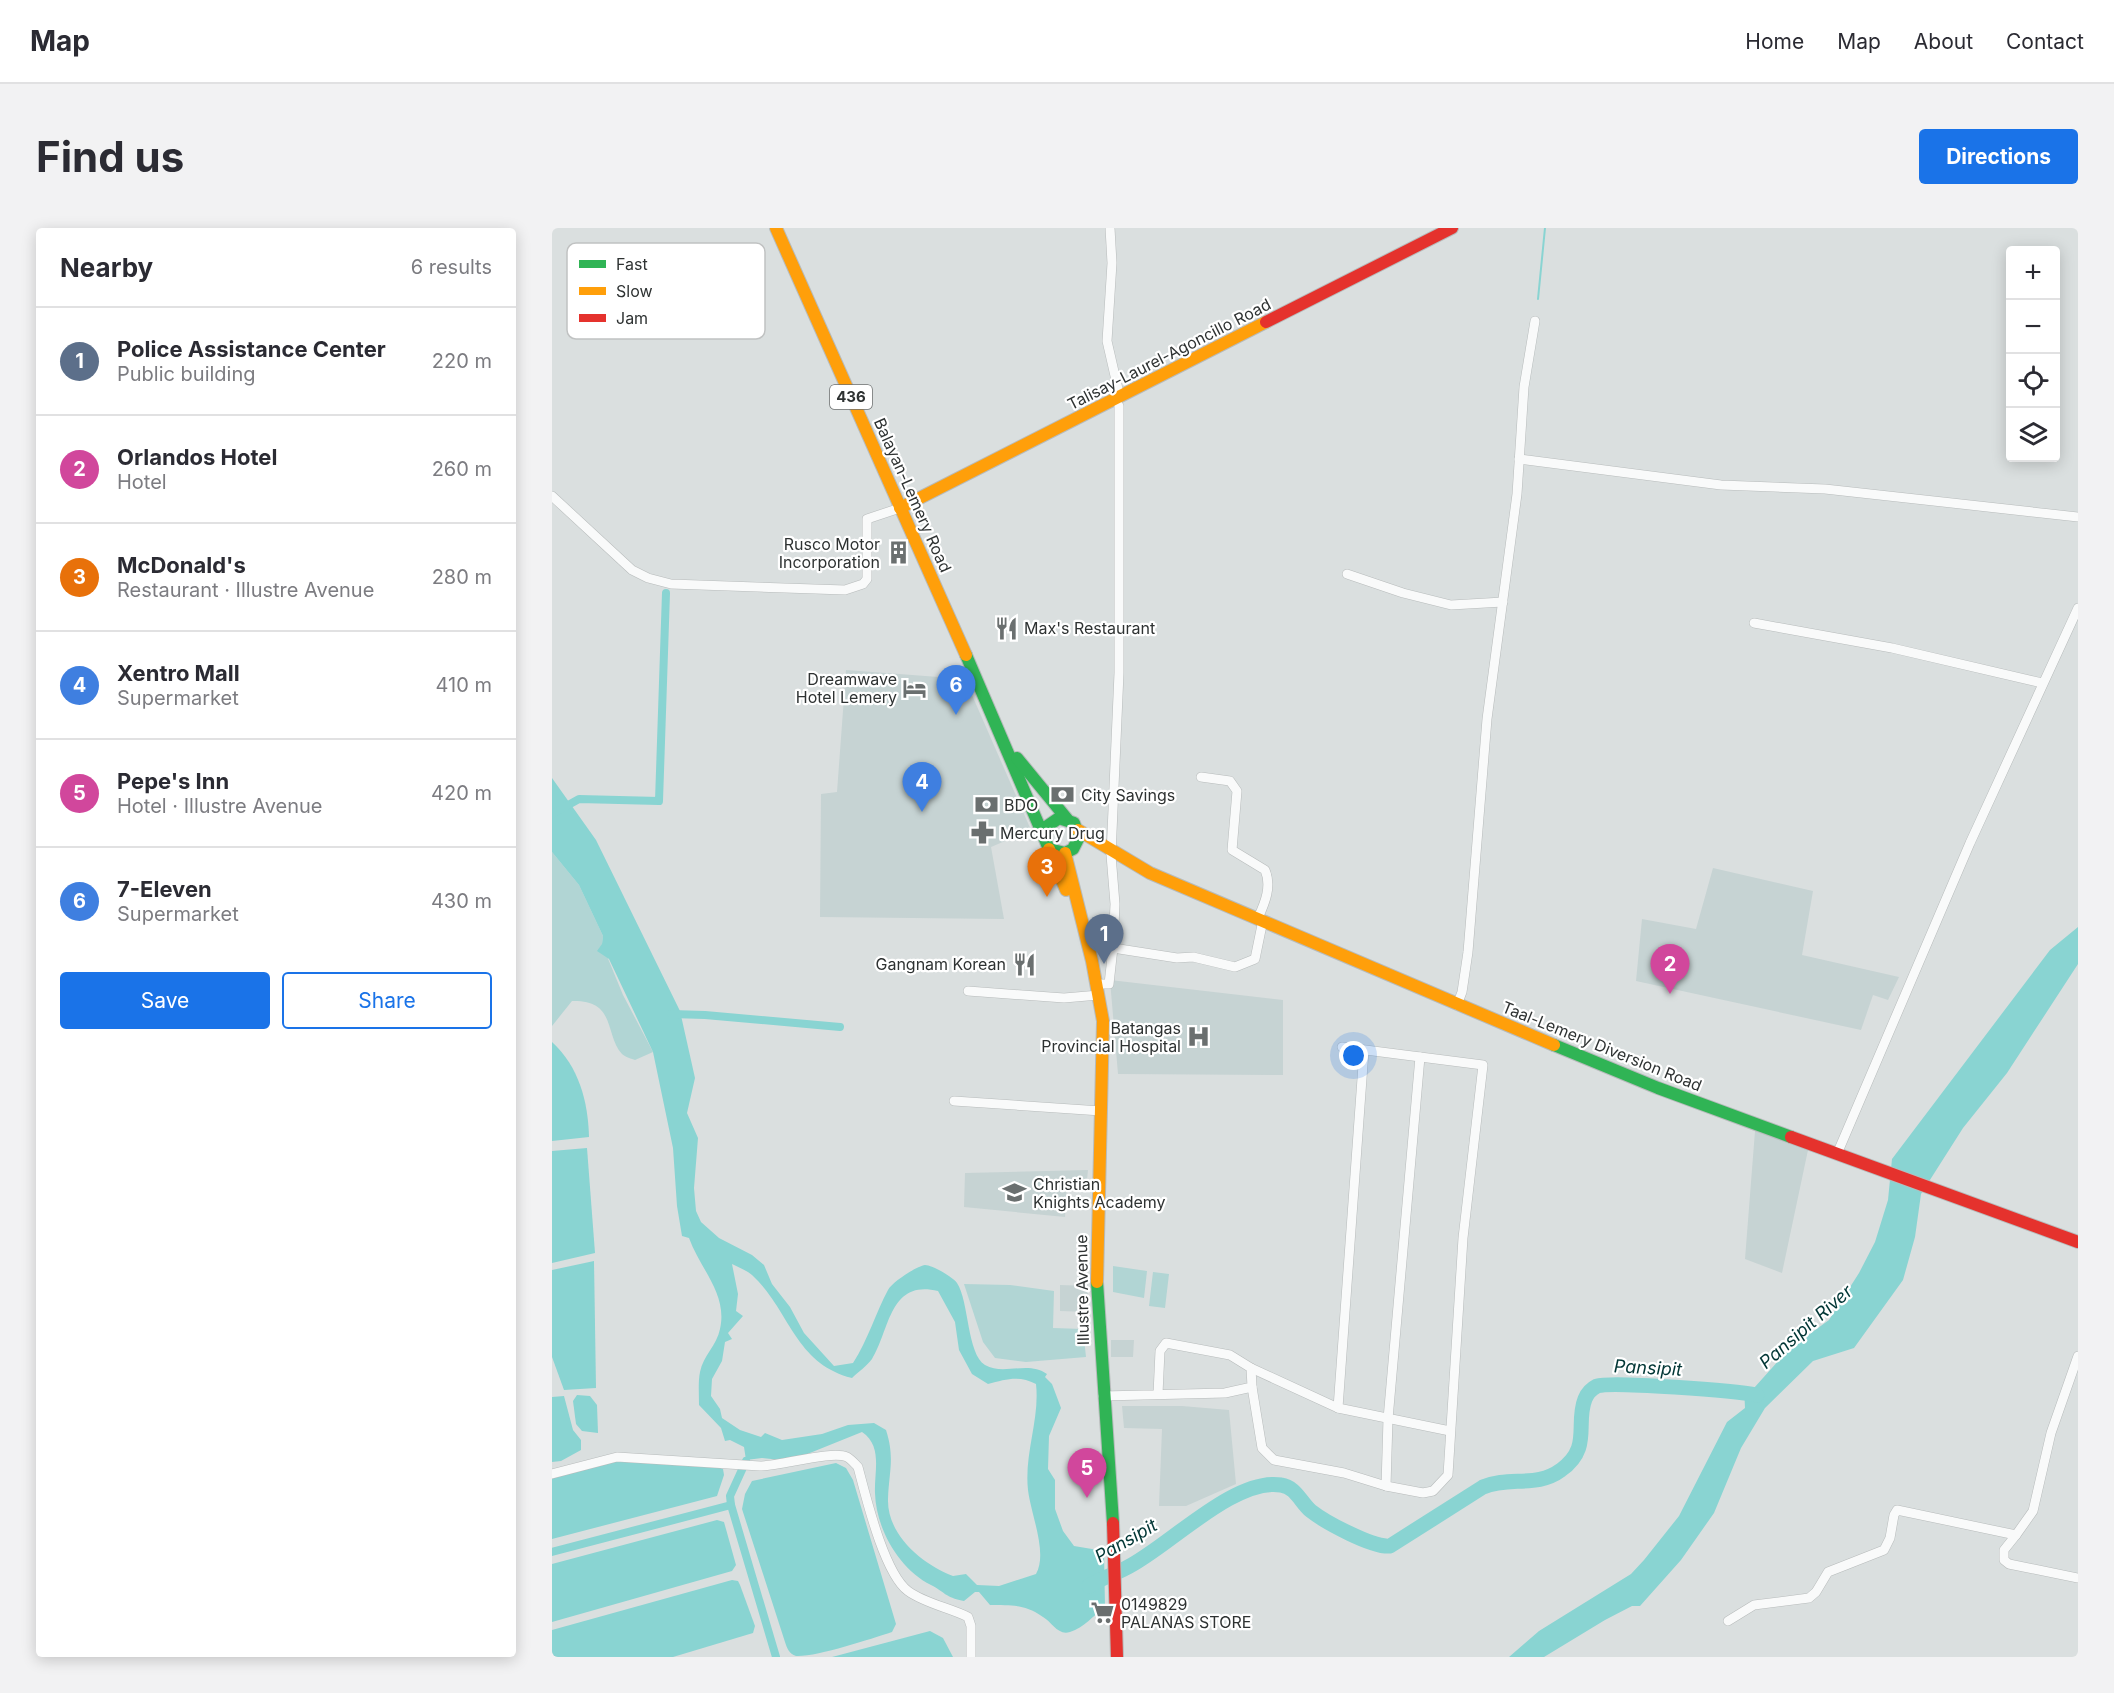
<!DOCTYPE html>
<html lang="en">
<head>
<meta charset="utf-8">
<style>
	body { margin:0; font-family:Inter,sans-serif; background:#f2f2f3; color:#2b2b33 }
	.controls { position:absolute; right:18px; top:18px; display:grid; overflow:hidden; border-radius:6px; box-shadow:0 3px 15px #0003 }
	.controls button { width:54px; height:54px; display:grid; place-items:center; padding:0; border:0; border-bottom:2px solid #e1e1e2; background:#fff; color:#2b2b33; font:30px sans-serif }
	.you { position:absolute; left:802px; top:828px; width:21px; height:21px; margin:-15px; border:4px solid #fff; border-radius:50%; background:#1a73e8; box-shadow:0 0 0 9px #1a73e833 }
	.badge { display:grid; place-items:center; width:39px; height:39px; border-radius:50%; background:#1a73e8; color:#fff; font-size:20px; font-weight:700 }
	.pin { position:absolute; translate:-50% -50px; filter:drop-shadow(0 2px 3px #0008) }
	.pin::after { content:''; position:absolute; top:32px; width:21px; height:18px; background:inherit; clip-path:polygon(0 0,100% 0,50% 100%) }
	.list { margin:0; padding:0; list-style:none }
	h2 { display:flex; justify-content:space-between; align-items:center; height:78px; margin:0; padding:0 24px; font-size:26px }
	h2 small { font-size:20px; font-weight:400; color:#7c7c81 }
	.list li { display:grid; grid-template-columns:39px 1fr auto; gap:18px; align-items:center; box-sizing:border-box; height:108px; padding:0 24px; border-top:2px solid #e1e1e2 }
	.list b { display:block; font-size:22px; white-space:nowrap }
	.list p { margin:0; font-size:20px; white-space:nowrap; color:#7c7c81 }
	.list em { font-size:20px; font-style:normal; color:#7c7c81 }
	.actions { display:flex; gap:12px; padding:18px 24px }
	.actions a { flex:1; padding:14px 0; border:2px solid #1a73e8; border-radius:6px; text-align:center; font-size:21px; color:#1a73e8 }
	.actions .main { background:#1a73e8; color:#fff }
	.icon { flex:none; width:33px; height:33px; fill:none; stroke:currentColor; stroke-width:2; stroke-linecap:round; stroke-linejoin:round }
	.map { position:relative; flex:none; width:1526px; height:1429px; overflow:hidden; border-radius:6px }
	header { display:flex; align-items:center; gap:36px; box-sizing:border-box; height:84px; padding:0 30px; background:#fff; border-bottom:2px solid #e1e1e2 }
	header strong { font-size:28px }
	nav { display:flex; gap:33px; margin-inline-start:auto; font-size:21px }
	.intro { display:flex; align-items:center; justify-content:space-between; box-sizing:border-box; height:144px; padding:0 36px }
	h1 { margin:0; font-size:42px }
	.button { padding:15px 27px; border-radius:6px; background:#1a73e8; color:#fff; font-size:21px; font-weight:700 }
	main { display:flex; gap:36px; padding:0 36px }
	aside { flex:1; background:#fff; border-radius:6px; box-shadow:0 3px 15px #0003 }
	.map>svg:first-child { display:block }
	.built { fill:#c6d3d3 }
	.green { fill:#b1d5d4 }
	.water { fill:#89d4d2; fill-rule:evenodd }
	.lines { fill:none; stroke-linecap:round; stroke-linejoin:round }
	.stream { stroke:#89d4d2; stroke-width:2 }
	.canal { stroke:#89d4d2; stroke-width:8 }
	.river { stroke:#89d4d2; stroke-width:15 }
	.street-casing { stroke:#b7bbbb; stroke-width:10 }
	.fast-casing { stroke:#b7bbbb; stroke-width:14 }
	.slow-casing { stroke:#b7bbbb; stroke-width:14 }
	.jam-casing { stroke:#b7bbbb; stroke-width:14 }
	.street { stroke:#f9fafa; stroke-width:9 }
	.fast { stroke:#30b455; stroke-width:12 }
	.slow { stroke:#ff9f0a; stroke-width:12 }
	.jam { stroke:#e5322d; stroke-width:12 }
	.labels { text-anchor:middle; stroke-width:4.5; stroke-linejoin:round; paint-order:stroke }
	.shield { fill:#fff; stroke:#6d7070; stroke-width:1.5 }
	.shield-label { font-size:15px; font-weight:bold; fill:#2e3232 }
	.street-label { font-size:16px; fill:#2e3232; stroke:#fff }
	.poi-label { font-size:16px; fill:#2e3232; stroke:#fff; text-anchor:start }
	.water-label { font-size:18px; font-style:italic; fill:#013635; stroke:#fff }
	.key { fill:#fff; stroke:#c0c2c2; stroke-width:1.5 }
	.key-label { font-size:16px; fill:#2e3232 }
</style>
</head>
<body>
<header>
<strong>Map</strong>
<nav><a>Home</a><a>Map</a><a>About</a><a>Contact</a></nav>
</header>
<div class="intro"><h1>Find us</h1><a class="button">Directions</a></div>
<main>
<aside>
<h2>Nearby<small>6 results</small></h2>
<ul class="list">
<li><span class="badge" style="background:#5c6f8a">1</span><div><b>Police Assistance Center</b><p>Public building</p></div><em>220 m</em></li>
<li><span class="badge" style="background:#d1479c">2</span><div><b>Orlandos Hotel</b><p>Hotel</p></div><em>260 m</em></li>
<li><span class="badge" style="background:#e8710a">3</span><div><b>McDonald's</b><p>Restaurant · Illustre Avenue</p></div><em>280 m</em></li>
<li><span class="badge" style="background:#3f7fe0">4</span><div><b>Xentro Mall</b><p>Supermarket</p></div><em>410 m</em></li>
<li><span class="badge" style="background:#d1479c">5</span><div><b>Pepe's Inn</b><p>Hotel · Illustre Avenue</p></div><em>420 m</em></li>
<li><span class="badge" style="background:#3f7fe0">6</span><div><b>7-Eleven</b><p>Supermarket</p></div><em>430 m</em></li>
</ul>
<div class="actions"><a class="main">Save</a><a>Share</a></div>
</aside>
<div class="map">
<svg width="1526" height="1429" viewBox="0 0 1526 1429">
	<rect width="100%" height="100%" fill="#dadfdf"/>
	<g class="built">
		<polygon points="294,442 413,451 479,602 439,619 452,691 268,689 269,566 285,564"/>
		<polygon points="1161,640 1261,663 1250,727 1347,749 1336,772 1321,767 1309,802 1084,753 1090,691 1144,701"/>
		<polygon points="558,752 731,772 731,847 566,846"/>
		<polygon points="1203,903 1256,922 1230,1045 1193,1031"/>
		<polygon points="536,942 535,952 515,952 513,989 412,979 413,945"/>
		<polygon points="508,1057 536,1058 536,1084 508,1083"/>
		<polygon points="559,1112 582,1112 581,1129 559,1129"/>
		<polygon points="570,1178 630,1178 677,1182 684,1256 634,1278 607,1278 610,1201 572,1200"/>
	</g>
	<g class="green">
		<path d="M 0,624 L 27,657 L 51,708 L 50,716 L 71,767 L 101,824 L 83,832 C 80,831 73,829 70,826 C 52,806 65,772 20,773 L 0,798 Z"/>
		<polygon points="561,1038 595,1043 592,1070 561,1064"/>
		<polygon points="601,1044 617,1046 613,1080 597,1078"/>
		<polygon points="412,1056 458,1057 502,1063 501,1100 531,1101 534,1129 474,1134 443,1130 431,1114"/>
	</g>
	<g class="water">
		<path d="M 0,550 L 44,612 L 128,783 L 143,850 L 135,885 L 146,910 L 142,960 L 144,983 L 149,994 L 167,1010 L 200,1027 L 212,1037 L 220,1056 L 238,1079 L 252,1105 L 282,1138 L 301,1135 C 316,1112 324,1084 336,1062 C 340,1054 365,1038 373,1037 C 380,1037 401,1049 405,1055 C 417,1073 415,1126 433,1137 C 452,1148 476,1132 495,1146 L 493,1149 L 500,1156 L 509,1180 L 497,1208 L 496,1241 L 503,1252 L 503,1281 L 511,1303 L 522,1318 L 552,1323 L 553,1380 C 541,1387 532,1400 518,1404 C 506,1408 500,1394 491,1389 C 471,1375 459,1378 438,1377 L 427,1364 L 423,1364 L 412,1373 C 392,1369 393,1364 379,1357 C 347,1341 324,1301 323,1265 C 322,1244 331,1218 310,1204 L 238,1233 L 210,1230 L 194,1232 L 192,1219 L 178,1212 L 173,1213 L 169,1200 L 147,1177 C 147,1166 146,1154 148,1144 C 151,1128 165,1117 168,1101 C 176,1066 148,1041 137,1010 L 130,1008 L 125,978 L 121,920 L 101,824 L 57,731 L 45,723 L 50,716 L 51,708 L 27,657 L 0,624 ZM 180,1036 C 186,1039 194,1042 200,1047 C 238,1082 242,1135 300,1150 C 306,1144 315,1138 320,1131 C 338,1102 337,1051 386,1063 L 403,1094 L 407,1122 L 420,1146 L 436,1156 C 454,1151 468,1147 484,1156 C 488,1191 472,1226 476,1262 C 479,1287 496,1325 484,1346 L 447,1358 L 425,1357 L 414,1346 L 401,1348 C 370,1336 335,1307 336,1271 C 337,1243 343,1230 334,1202 L 322,1195 L 296,1197 L 270,1206 L 230,1212 L 213,1205 L 209,1209 L 188,1202 L 170,1190 L 168,1181 L 159,1168 L 160,1151 L 170,1133 L 173,1114 L 180,1111 L 176,1105 L 191,1088 L 184,1083 L 186,1066 Z"/>
		<polygon points="1526,699 1526,736 1455,845 1411,900 1369,966 1363,1009 1351,1052 1302,1120 1261,1133 1213,1180 1189,1220 1162,1285 1129,1332 1088,1378 1080,1378 1053,1392 992,1429 957,1429 987,1403 1079,1346 1092,1332 1127,1288 1175,1194 1193,1180 1192,1159 1202,1160 1237,1121 1277,1092 1307,1045 1323,1014 1336,972 1340,931 1498,722"/>
		<path d="M 0,814 C 27,839 36,873 37,909 L 0,913 Z"/>
		<polygon points="35,920 43,1025 0,1035 0,923"/>
		<polygon points="42,1033 44,1160 12,1162 0,1129 0,1042"/>
		<polygon points="25,1167 38,1168 45,1177 46,1205 30,1203 24,1196 21,1173"/>
		<polygon points="12,1168 21,1202 29,1212 29,1222 9,1233 0,1234 0,1169"/>
		<polygon points="63,1231 163,1238 171,1241 172,1247 165,1268 0,1311 0,1249"/>
		<path d="M 284,1235 L 294,1240 L 301,1252 L 344,1396 L 340,1404 C 318,1411 265,1429 244,1428 C 237,1426 235,1420 233,1414 L 190,1281 L 193,1266 L 200,1253 Z"/>
		<polygon points="165,1292 172,1294 184,1337 180,1343 0,1394 0,1336"/>
		<polygon points="180,1352 186,1353 188,1357 203,1398 201,1405 121,1429 0,1429 0,1402"/>
		<polygon points="378,1403 391,1410 401,1429 280,1429"/>
	</g>
	<g class="lines">
		<polyline class="stream" points="986,71 993,0"/>
		<g class="canal">
			<polyline points="0,586 27,571 107,573 114,365"/>
			<polyline points="119,786 153,787 288,799"/>
			<polyline points="194,1233 178,1268 179,1277 224,1429"/>
			<polyline points="0,1324 179,1277"/>
		</g>
		<path class="river" d="M 537,1358 C 549,1350 561,1347 574,1340 C 614,1321 682,1249 729,1257 C 744,1259 749,1275 759,1283 C 773,1294 821,1320 838,1318 L 931,1259 C 957,1248 985,1260 1009,1242 C 1040,1220 1023,1196 1033,1171 C 1035,1166 1039,1161 1045,1158 C 1060,1153 1184,1163 1205,1167"/>
		<defs>
			<g id="street">
				<polyline points="558,0 560,35 555,113 566,161"/>
				<polyline points="967,231 1169,257 1273,261 1526,289"/>
				<polyline points="0,268 80,342 96,350 119,356 293,362 311,356 315,351 315,291 348,280"/>
				<polyline points="795,346 851,365 899,377 951,374"/>
				<polyline points="1202,395 1340,420 1490,455"/>
				<path d="M 649,549 L 678,553 L 685,563 L 680,622 L 713,642 C 720,658 713,675 706,690"/>
				<polyline points="561,720 563,676 559,627 567,445 567,178"/>
				<polyline points="545,756 557,756 561,720 625,730 641,729 683,739 703,731 711,692"/>
				<polyline points="416,763 512,770 547,767"/>
				<polyline points="905,777 910,764 916,724 935,491 965,266 972,159 983,93"/>
				<polyline points="402,873 549,883"/>
				<polyline points="1285,926 1418,615 1526,380"/>
				<polyline points="699,1140 786,1180 898,1203"/>
				<polyline points="700,1159 710,1220 722,1232 792,1245 834,1258 871,1265 881,1263 896,1247 911,1010 931,837 790,819"/>
				<polyline points="551,1168 673,1165 700,1159 699,1140 678,1127 614,1115 608,1123 606,1166"/>
				<polyline points="786,1180 812,823"/>
				<path d="M 0,1246 L 65,1229 L 208,1238 C 229,1238 280,1222 295,1229 C 299,1231 302,1235 306,1239 C 314,1269 332,1345 356,1363 C 372,1375 398,1380 416,1389 L 419,1398 L 419,1429"/>
				<polyline points="834,1258 836,1191 868,829"/>
				<polyline points="1464,1307 1452,1322 1452,1332 1457,1336 1526,1350"/>
				<polyline points="1176,1393 1202,1377 1257,1370 1264,1364 1276,1344 1332,1322 1338,1310 1342,1287 1345,1282 1464,1307 1481,1283 1499,1205 1526,1128"/>
			</g>
			<g id="fast">
				<polyline points="414,427 497,621 513,625 521,621 527,609 522,595 507,590 494,599 491,606"/>
				<polyline points="465,530 515,591"/>
				<polyline points="1002,817 1106,860 1239,909"/>
				<polyline points="545,1054 561,1295"/>
			</g>
			<g id="slow">
				<polyline points="224,0 414,427"/>
				<polyline points="348,280 714,94"/>
				<polyline points="526,602 598,645 1002,817"/>
				<polyline points="497,621 514,662"/>
				<polyline points="513,625 540,733 551,793 545,1054"/>
			</g>
			<g id="jam">
				<polyline points="714,94 900,0"/>
				<polyline points="1239,909 1526,1014"/>
				<polyline points="561,1295 565,1429"/>
			</g>
		</defs>
		<use href="#street" class="street-casing"/>
		<use href="#fast" class="fast-casing"/>
		<use href="#slow" class="slow-casing"/>
		<use href="#jam" class="jam-casing"/>
		<use href="#street" class="street"/>
		<use href="#fast" class="fast"/>
		<use href="#slow" class="slow"/>
		<use href="#jam" class="jam"/>
	</g>
	<defs>
		<symbol id="building-bare" viewBox="-9 -9 18 18"><path d="M-4-6H4V6H1V3H-1V6H-4ZM-2.5-4.3h1.7v1.8h-1.7ZM.8-4.3h1.7v1.8H.8ZM-2.5-1h1.7V.8h-1.7ZM.8-1h1.7V.8H.8Z" fill="#6a6f6f" stroke="#fff" stroke-width="2.5" paint-order="stroke"/></symbol>
		<symbol id="restaurant-bare" viewBox="-9 -9 18 18"><path d="M-5-6h1v4h1v-4h1v4h1v-4h1v5L-1.5 .5V6h-2V.5L-5-1ZM5-6V6H3V1.5H1.5Q1.5-4 5-6Z" fill="#6a6f6f" stroke="#fff" stroke-width="2.5" paint-order="stroke"/></symbol>
		<symbol id="hotel-bare" viewBox="-9 -9 18 18"><path d="M-6-4.5h1.5V1H6V5H4.5V3h-9V5H-6ZM-4 0a1.8 1.8 0 1 1 3.6 0ZM.5 0V-2.5h3Q6-2.5 6 0Z" fill="#6a6f6f" stroke="#fff" stroke-width="2.5" paint-order="stroke"/></symbol>
		<symbol id="bank-bare" viewBox="-9 -9 18 18"><path d="M-6-4H6V4H-6ZM0-2.3a2.3 2.3 0 1 0 0 4.6a2.3 2.3 0 1 0 0-4.6Z" fill="#6a6f6f" stroke="#fff" stroke-width="2.5" paint-order="stroke"/></symbol>
		<symbol id="pharmacy-bare" viewBox="-9 -9 18 18"><path d="M-2-6h4v4h4v4h-4v4h-4v-4h-4v-4h4Z" fill="#6a6f6f" stroke="#fff" stroke-width="2.5" paint-order="stroke"/></symbol>
		<symbol id="hospital-bare" viewBox="-9 -9 18 18"><path d="M-5-5h3v3.5h4V-5h3V5h-3V1.5h-4V5h-3Z" fill="#6a6f6f" stroke="#fff" stroke-width="2.5" paint-order="stroke"/></symbol>
		<symbol id="school-bare" viewBox="-9 -9 18 18"><path d="M0-5L7-2L0 1L-7-2ZM-4 1L0 2.5L4 1V4Q0 6-4 4Z" fill="#6a6f6f" stroke="#fff" stroke-width="2.5" paint-order="stroke"/></symbol>
		<symbol id="supermarket-bare" viewBox="-9 -9 18 18"><path d="M-6-5.5h2.5l.6 2H6L4.5 2H-2.5L-4.4-4H-6ZM-1.5 3.2a1.3 1.3 0 1 0 .1 0ZM3 3.2a1.3 1.3 0 1 0 .1 0Z" fill="#6a6f6f" stroke="#fff" stroke-width="2.5" paint-order="stroke"/></symbol>
	</defs>
	<g fill-rule="evenodd">
		<use href="#building-bare" x="330" y="308" width="33" height="33"/>
		<use href="#restaurant-bare" x="438" y="384" width="33" height="33"/>
		<use href="#hotel-bare" x="346" y="444" width="33" height="33"/>
		<use href="#bank-bare" x="494" y="550" width="33" height="33"/>
		<use href="#bank-bare" x="418" y="560" width="33" height="33"/>
		<use href="#pharmacy-bare" x="414" y="588" width="33" height="33"/>
		<use href="#restaurant-bare" x="456" y="720" width="33" height="33"/>
		<use href="#hospital-bare" x="630" y="792" width="33" height="33"/>
		<use href="#school-bare" x="446" y="948" width="33" height="33"/>
		<use href="#supermarket-bare" x="534" y="1368" width="33" height="33"/>
	</g>
	<g class="labels">
		<rect class="shield" x="278" y="157" width="42" height="24" rx="4.5"/>
		<g class="shield-label">
			<text x="299" y="174">436</text>
		</g>
		<g class="street-label">
			<text transform="translate(617 126) rotate(-27)" y="6">Talisay-Laurel-Agoncillo Road</text>
			<text transform="translate(361 267) rotate(66)" y="6">Balayan-Lemery Road</text>
			<text transform="translate(1050 818) rotate(22)" y="6">Taal-Lemery Diversion Road</text>
			<text transform="translate(530 1062) rotate(-91)" y="6">Illustre Avenue</text>
		</g>
		<g class="poi-label">
			<text x="328" y="322" text-anchor="end">Rusco Motor<tspan x="328" dy="18">Incorporation</tspan></text>
			<text x="472" y="406">Max's Restaurant</text>
			<text x="345" y="457" text-anchor="end">Dreamwave<tspan x="345" dy="18">Hotel Lemery</tspan></text>
			<text x="529" y="573">City Savings</text>
			<text x="452" y="583">BDO</text>
			<text x="448" y="611">Mercury Drug</text>
			<text x="454" y="742" text-anchor="end">Gangnam Korean</text>
			<text x="629" y="806" text-anchor="end">Batangas<tspan x="629" dy="18">Provincial Hospital</tspan></text>
			<text x="481" y="962">Christian<tspan x="481" dy="18">Knights Academy</tspan></text>
			<text x="569" y="1382">0149829<tspan x="569" dy="18">PALANAS STORE</tspan></text>
		</g>
		<g class="water-label">
			<text transform="translate(1254 1099) rotate(-41)" y="6">Pansipit River</text>
			<text transform="translate(1096 1140) rotate(3)" y="6">Pansipit</text>
			<text transform="translate(574 1313) rotate(-30)" y="6">Pansipit</text>
		</g>
	</g>
	<rect x="15" y="15" width="198" height="96" rx="9" class="key"/>
	<rect x="27" y="32" width="27" height="8" fill="#30b455"/>
	<rect x="27" y="59" width="27" height="8" fill="#ff9f0a"/>
	<rect x="27" y="86" width="27" height="8" fill="#e5322d"/>
	<g class="key-label">
		<text x="64" y="42">Fast</text>
		<text x="64" y="69">Slow</text>
		<text x="64" y="96">Jam</text>
	</g>
</svg>
<div class="controls">
<button>+</button>
<button>−</button>
<button><svg class="icon" aria-label="locate" viewBox="0 0 24 24"><circle cx="12" cy="12" r="6"/><path d="M12 2v4M12 18v4M2 12h4M18 12h4"/></svg></button>
<button><svg class="icon" aria-label="layers" viewBox="0 0 24 24"><path d="M12 4l9 5-9 5-9-5zM3 14l9 5 9-5"/></svg></button>
</div>
<div class="you"></div>
<div class="pin badge" style="left:552px;top:736px;background:#5c6f8a">1</div>
<div class="pin badge" style="left:1118px;top:766px;background:#d1479c">2</div>
<div class="pin badge" style="left:495px;top:669px;background:#e8710a">3</div>
<div class="pin badge" style="left:370px;top:584px;background:#3f7fe0">4</div>
<div class="pin badge" style="left:535px;top:1270px;background:#d1479c">5</div>
<div class="pin badge" style="left:404px;top:487px;background:#3f7fe0">6</div>
</div>
</main>
</body>
</html>
